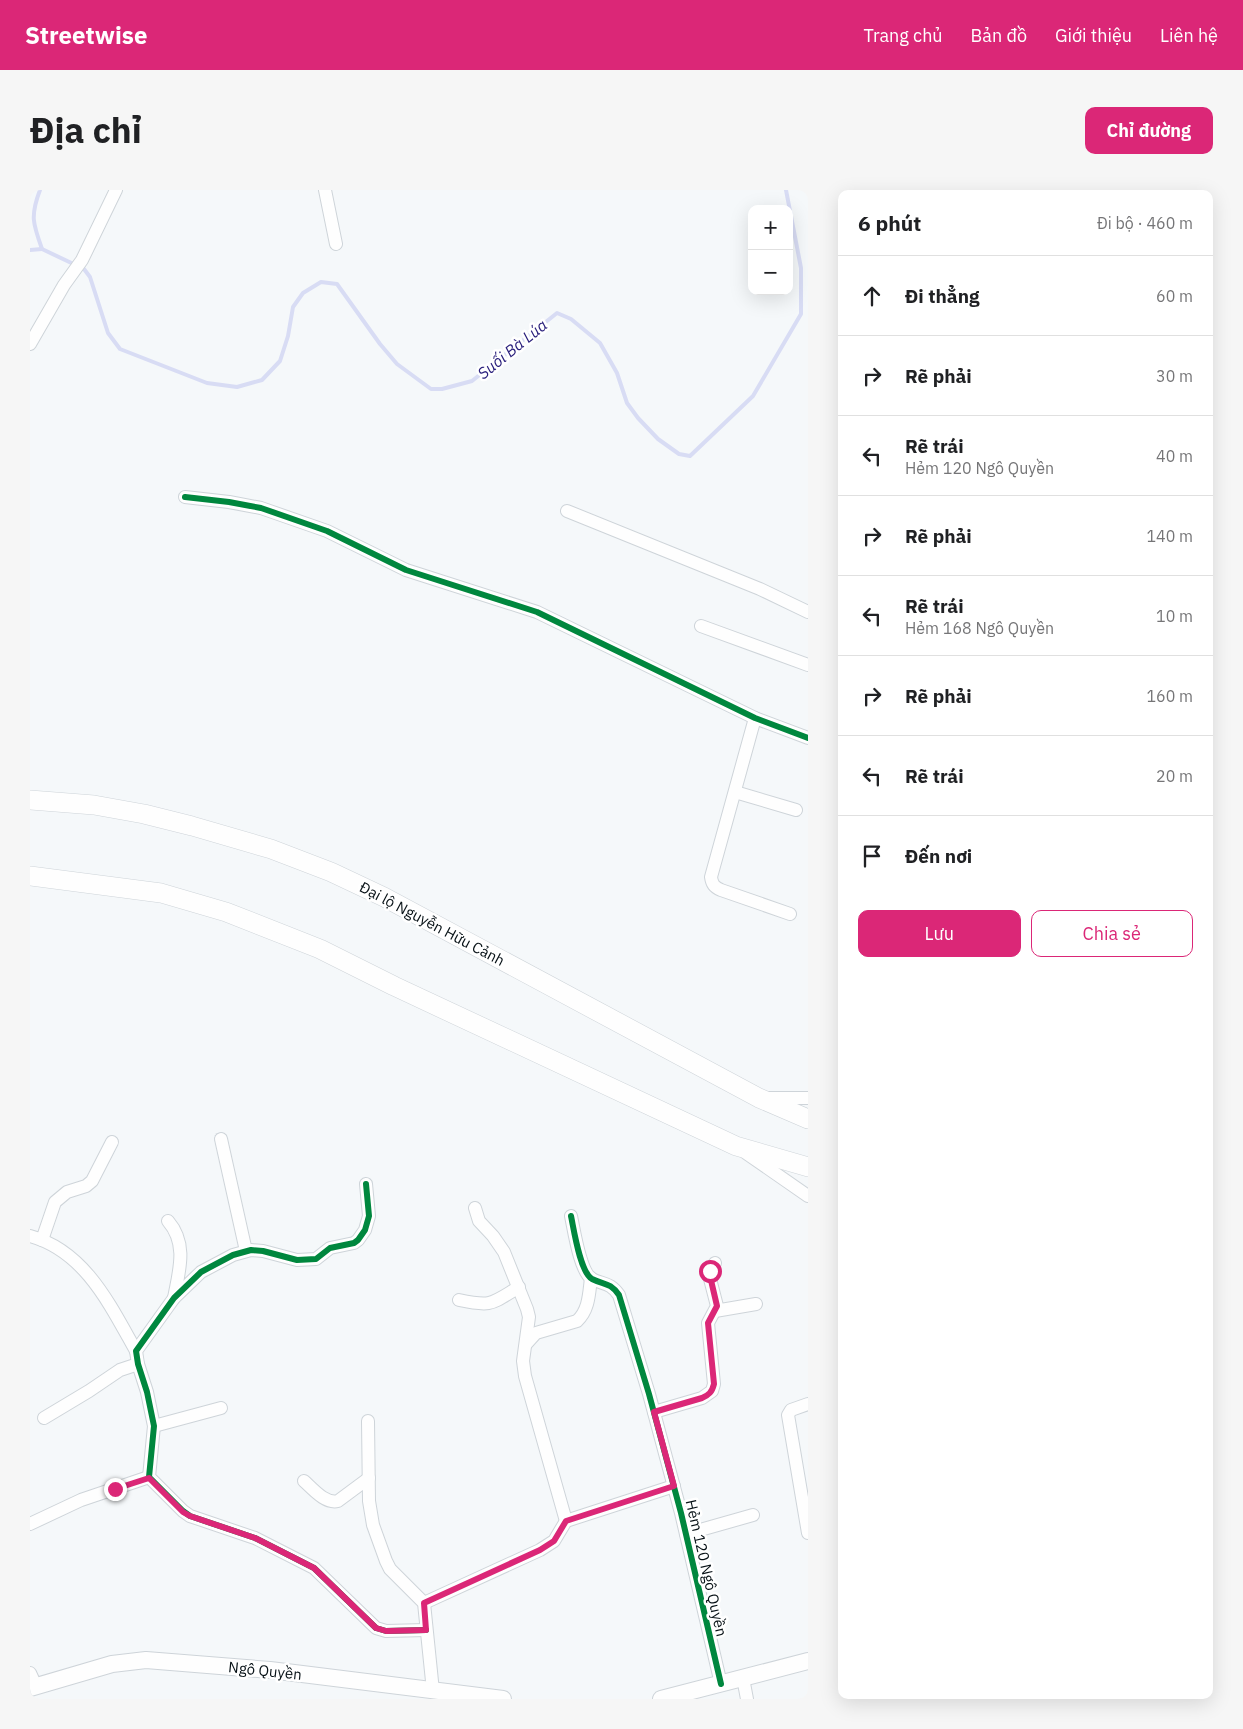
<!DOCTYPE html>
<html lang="vi">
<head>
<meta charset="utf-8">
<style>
	body { margin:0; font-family:"IBM Plex Sans",sans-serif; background:#f6f6f6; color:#202124 }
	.controls { position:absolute; right:15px; top:15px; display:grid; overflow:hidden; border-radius:10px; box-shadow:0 5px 20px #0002 }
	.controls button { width:45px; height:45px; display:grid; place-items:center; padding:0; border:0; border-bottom:1px solid #e0e0e0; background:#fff; color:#202124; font:25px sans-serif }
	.stop { position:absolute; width:15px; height:15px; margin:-11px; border:4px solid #db2777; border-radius:50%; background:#fff }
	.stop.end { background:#db2777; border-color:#fff; box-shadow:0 1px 5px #0008 }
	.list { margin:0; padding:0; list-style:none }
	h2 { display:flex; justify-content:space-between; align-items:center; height:65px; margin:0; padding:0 20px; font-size:21px }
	h2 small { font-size:16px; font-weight:400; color:#757577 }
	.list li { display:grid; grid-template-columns:32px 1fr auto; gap:15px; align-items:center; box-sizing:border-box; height:80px; padding:0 20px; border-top:1px solid #e0e0e0 }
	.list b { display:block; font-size:19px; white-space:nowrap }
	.list p { margin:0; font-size:16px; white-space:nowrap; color:#757577 }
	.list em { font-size:16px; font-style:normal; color:#757577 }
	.actions { display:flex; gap:10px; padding:15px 20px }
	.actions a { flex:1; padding:11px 0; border:1px solid #db2777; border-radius:10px; text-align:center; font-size:18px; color:#db2777 }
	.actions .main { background:#db2777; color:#fff }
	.icon { flex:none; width:28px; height:28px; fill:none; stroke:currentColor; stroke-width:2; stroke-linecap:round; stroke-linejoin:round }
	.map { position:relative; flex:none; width:778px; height:1509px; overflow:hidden; border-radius:10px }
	header { display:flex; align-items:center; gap:30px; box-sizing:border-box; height:70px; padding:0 25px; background:#db2777; color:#fff }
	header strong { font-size:24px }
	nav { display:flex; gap:28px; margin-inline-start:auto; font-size:18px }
	.intro { display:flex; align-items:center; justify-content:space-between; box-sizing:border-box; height:120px; padding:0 30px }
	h1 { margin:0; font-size:35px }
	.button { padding:12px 22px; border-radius:10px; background:#db2777; color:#fff; font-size:18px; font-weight:700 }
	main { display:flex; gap:30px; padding:0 30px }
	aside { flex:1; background:#fff; border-radius:10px; box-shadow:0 5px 20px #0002 }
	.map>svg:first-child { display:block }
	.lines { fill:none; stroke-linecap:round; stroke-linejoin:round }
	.stream { stroke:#d8dcf4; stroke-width:4 }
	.minor-casing { stroke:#ced4d9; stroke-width:14 }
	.tertiary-casing { stroke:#ced4d9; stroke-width:18 }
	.secondary-casing { stroke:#ced4d9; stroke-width:20 }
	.minor { stroke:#fefefe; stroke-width:12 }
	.tertiary { stroke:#fefefe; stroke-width:16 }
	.secondary { stroke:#fefefe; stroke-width:19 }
	.cycleway-casing { stroke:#fff; stroke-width:9 }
	.cycleway { stroke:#00873e; stroke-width:6 }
	.route { stroke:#db2777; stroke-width:6 }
	.labels { text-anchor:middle; stroke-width:5; stroke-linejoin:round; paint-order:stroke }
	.street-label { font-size:15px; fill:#061015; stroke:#fff }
	.water-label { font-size:16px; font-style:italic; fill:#2a207c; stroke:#fff }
</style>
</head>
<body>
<header>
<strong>Streetwise</strong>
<nav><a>Trang chủ</a><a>Bản đồ</a><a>Giới thiệu</a><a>Liên hệ</a></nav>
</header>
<div class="intro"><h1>Địa chỉ</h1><a class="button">Chỉ đường</a></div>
<main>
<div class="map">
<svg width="778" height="1509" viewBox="0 0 778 1509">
	<rect width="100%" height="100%" fill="#f5f8fa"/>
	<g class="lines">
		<g class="stream">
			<path d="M 10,0 C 0,26 3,34 12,59 L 54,79 L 60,87 L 78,143 L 90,159 L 177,193 L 207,197 L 232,190 L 250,171 L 258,146 L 263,117 L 273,103 L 291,92 L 307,94 L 350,154 L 367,174 L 401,199 L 412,199 L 442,191 L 527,123 L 541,129 L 570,153 L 587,183 L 597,213 L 608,228 L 628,249 L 649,264 L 660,266 L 723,206 L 771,124 L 771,78 L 756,0"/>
			<polyline points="0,60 12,59"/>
		</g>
		<defs>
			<g id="minor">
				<polyline points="295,0 306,54"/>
				<polyline points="0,154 34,95 52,70 86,0"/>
				<polyline points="155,307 199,312 231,318 297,341 376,380 507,422 725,528 778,548"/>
				<polyline points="537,321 730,399 778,422"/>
				<polyline points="671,436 778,475"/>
				<path d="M 725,528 L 681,687 C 682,694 684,697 691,700 L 760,724"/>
				<polyline points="705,602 766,620"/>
				<polyline points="736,908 778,908"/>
				<polyline points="191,949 216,1061"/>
				<polyline points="716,963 778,1006"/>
				<polyline points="336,994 339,1026 335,1040 328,1050 324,1053 300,1058 286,1069 267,1070 233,1061 221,1060 203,1065 171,1082 144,1108 106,1161 108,1174 117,1202 124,1236 119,1287 153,1321 160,1326 225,1348 284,1378 346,1438 356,1441 396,1440"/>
				<polyline points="445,1018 449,1031 463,1046 474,1062 497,1119 499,1127 493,1171 495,1186 536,1331"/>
				<path d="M 541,1026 C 544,1040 550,1082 562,1089 C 574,1095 580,1092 589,1105 L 619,1204 L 651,1323 L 691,1494"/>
				<path d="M 138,1031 C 158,1054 149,1081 144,1108"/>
				<path d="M 0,1046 C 55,1061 80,1115 106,1161"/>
				<polyline points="12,1050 25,1012 37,1002 56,996 62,991 82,952"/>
				<path d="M 429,1110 C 462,1117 461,1114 489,1097"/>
				<polyline points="685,1121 726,1114"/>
				<path d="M 496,1154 L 506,1143 L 547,1131 C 559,1120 559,1104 561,1088"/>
				<polyline points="778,1214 761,1220 758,1225 778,1343"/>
				<polyline points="624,1222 672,1208 682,1201 684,1194 678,1133 687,1116 679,1085 680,1081 685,1073"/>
				<polyline points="14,1228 59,1201 90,1180 108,1174"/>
				<polyline points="338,1231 339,1311 343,1335 356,1371 360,1379 394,1413 403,1501"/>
				<polyline points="124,1236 191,1218"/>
				<path d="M 274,1291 C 283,1299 295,1314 308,1311 L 339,1288"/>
				<polyline points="0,1334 51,1310 119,1287"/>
				<polyline points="656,1344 723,1325"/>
				<polyline points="394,1413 510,1360 524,1351 536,1331 644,1296"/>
				<polyline points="0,1483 6,1496"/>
				<polyline points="713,1488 717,1509"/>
			</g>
			<g id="tertiary">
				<polyline points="0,1498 82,1474 116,1470 240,1480 473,1509"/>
				<polyline points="631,1509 778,1471"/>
			</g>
			<g id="secondary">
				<polyline points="0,610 64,615 114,624 162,636 241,659 301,682 354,707 729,908 778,929"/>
				<polyline points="0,686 131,703 196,722 290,759 364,796 706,956 778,977"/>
			</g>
		</defs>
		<use href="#minor" class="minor-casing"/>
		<use href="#tertiary" class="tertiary-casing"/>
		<use href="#secondary" class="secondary-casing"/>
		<use href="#minor" class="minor"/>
		<use href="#tertiary" class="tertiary"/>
		<use href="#secondary" class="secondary"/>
		<defs>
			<g id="cycleway">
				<polyline points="155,307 199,312 231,318 297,341 376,380 507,422 725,528 778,548"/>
				<polyline points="336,994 339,1026 335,1040 328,1050 324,1053 300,1058 286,1069 267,1070 233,1061 221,1060 203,1065 171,1082 144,1108 106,1161 108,1174 117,1202 124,1236 119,1287 153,1321 160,1326 225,1348 284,1378 346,1438 356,1441 396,1440"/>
				<path d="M 541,1026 C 544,1040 550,1082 562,1089 C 574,1095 580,1092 589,1105 L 619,1204 L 651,1323 L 691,1494"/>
			</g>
		</defs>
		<use href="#cycleway" class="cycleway-casing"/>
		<use href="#cycleway" class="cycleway"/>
	</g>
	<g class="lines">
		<path class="route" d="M 85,1299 L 119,1288 L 153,1322 L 160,1326 L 225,1348 L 284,1378 L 346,1438 L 356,1441 L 396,1440 L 394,1413 L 510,1360 L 524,1351 L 536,1331 L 644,1296 L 624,1222 L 672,1208 C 679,1205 682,1202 684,1194 L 678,1133 L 687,1116 L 680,1086 L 680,1081"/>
	</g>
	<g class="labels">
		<g class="street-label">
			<text transform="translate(402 734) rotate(28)" y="5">Đại lộ Nguyễn Hữu Cảnh</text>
			<text transform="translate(676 1378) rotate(77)" y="5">Hẻm 120 Ngô Quyền</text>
			<text transform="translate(235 1481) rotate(6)" y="5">Ngô Quyền</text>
		</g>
		<g class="water-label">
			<text transform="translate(482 159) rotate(-39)" y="6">Suối Bà Lúa</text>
		</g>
	</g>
</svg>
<div class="controls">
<button>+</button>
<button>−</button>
</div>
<div class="stop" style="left:680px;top:1081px"></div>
<div class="stop end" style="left:85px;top:1299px"></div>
</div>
<aside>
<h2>6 phút<small>Đi bộ · 460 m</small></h2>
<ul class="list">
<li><svg class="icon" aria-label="ahead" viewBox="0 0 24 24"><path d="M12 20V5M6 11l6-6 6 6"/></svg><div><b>Đi thẳng</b></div><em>60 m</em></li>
<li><svg class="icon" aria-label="right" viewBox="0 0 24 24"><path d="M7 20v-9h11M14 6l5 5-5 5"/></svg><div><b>Rẽ phải</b></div><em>30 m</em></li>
<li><svg class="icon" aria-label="left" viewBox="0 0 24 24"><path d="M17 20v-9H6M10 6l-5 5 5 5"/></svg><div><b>Rẽ trái</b><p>Hẻm 120 Ngô Quyền</p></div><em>40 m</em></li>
<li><svg class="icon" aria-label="right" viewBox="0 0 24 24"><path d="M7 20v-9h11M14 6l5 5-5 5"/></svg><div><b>Rẽ phải</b></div><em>140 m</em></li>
<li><svg class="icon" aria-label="left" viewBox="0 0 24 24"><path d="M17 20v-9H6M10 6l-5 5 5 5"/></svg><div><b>Rẽ trái</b><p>Hẻm 168 Ngô Quyền</p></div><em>10 m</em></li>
<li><svg class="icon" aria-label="right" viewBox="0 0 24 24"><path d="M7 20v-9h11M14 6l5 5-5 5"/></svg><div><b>Rẽ phải</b></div><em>160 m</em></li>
<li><svg class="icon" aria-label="left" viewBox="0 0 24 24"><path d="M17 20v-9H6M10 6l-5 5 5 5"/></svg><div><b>Rẽ trái</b></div><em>20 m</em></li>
<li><svg class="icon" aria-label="arrive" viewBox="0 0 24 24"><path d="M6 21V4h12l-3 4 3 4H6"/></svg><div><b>Đến nơi</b></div></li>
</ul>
<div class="actions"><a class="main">Lưu</a><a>Chia sẻ</a></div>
</aside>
</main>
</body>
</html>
